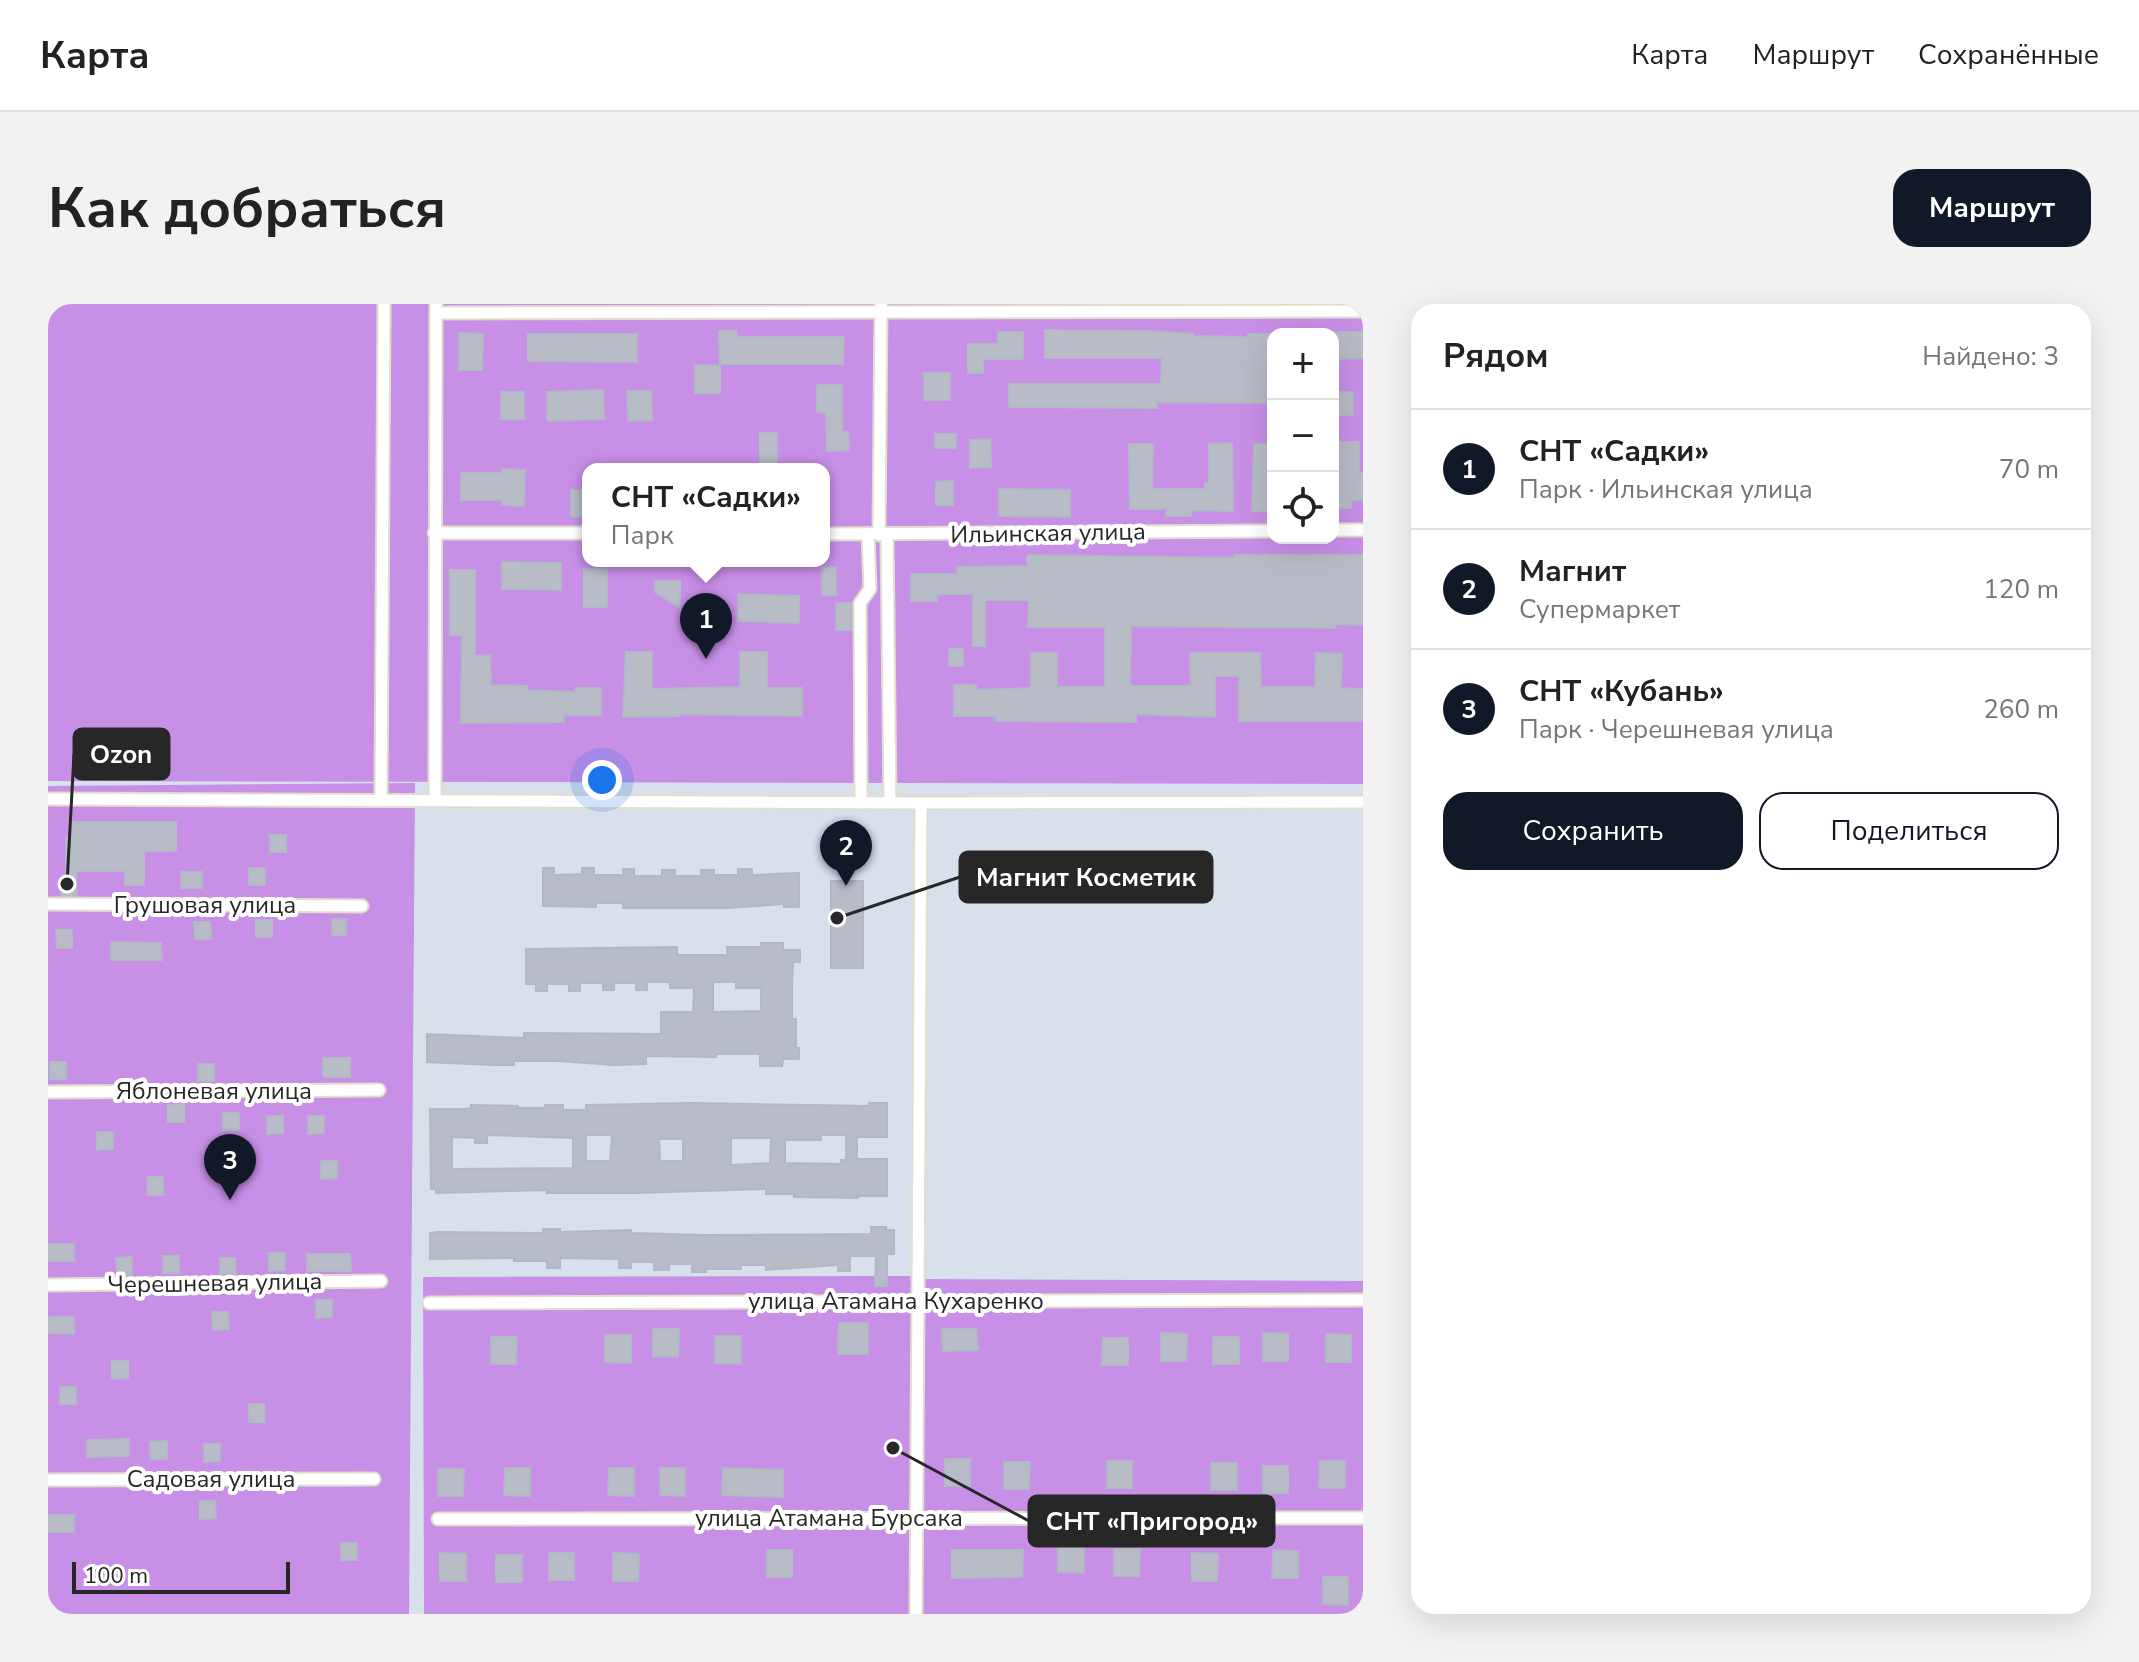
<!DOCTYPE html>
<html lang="ru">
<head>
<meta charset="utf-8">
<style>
	body { margin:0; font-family:"Nunito Sans",sans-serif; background:#f2f2f2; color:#222 }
	.controls { position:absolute; right:24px; top:24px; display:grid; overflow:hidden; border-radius:16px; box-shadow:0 8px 32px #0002 }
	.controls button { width:72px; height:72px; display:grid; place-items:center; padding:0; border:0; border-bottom:2px solid #e0e0e0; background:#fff; color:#222; font:40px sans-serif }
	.scale { position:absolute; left:24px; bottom:20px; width:218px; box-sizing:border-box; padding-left:8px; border:4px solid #272727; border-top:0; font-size:22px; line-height:28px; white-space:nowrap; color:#272727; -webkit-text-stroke:6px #fff; paint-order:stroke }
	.you { position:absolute; left:554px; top:476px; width:28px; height:28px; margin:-20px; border:6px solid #fff; border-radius:50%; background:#1a73e8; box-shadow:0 0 0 12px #1a73e833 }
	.badge { display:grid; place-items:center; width:52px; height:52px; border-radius:50%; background:#111827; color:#fff; font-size:26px; font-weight:700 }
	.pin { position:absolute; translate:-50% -66px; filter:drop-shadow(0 2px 4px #0008) }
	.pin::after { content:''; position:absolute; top:42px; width:28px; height:24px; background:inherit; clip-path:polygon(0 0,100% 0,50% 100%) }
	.popup { position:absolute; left:534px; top:159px; width:248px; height:104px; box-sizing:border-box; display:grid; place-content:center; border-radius:16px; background:#fff; filter:drop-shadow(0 2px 6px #0005); font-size:26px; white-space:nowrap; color:#767676 }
	.popup b { font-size:30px; color:#222 }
	.popup::after { content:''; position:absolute; left:50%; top:100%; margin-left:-16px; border:16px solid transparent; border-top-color:#fff }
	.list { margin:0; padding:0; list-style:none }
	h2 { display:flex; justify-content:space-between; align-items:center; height:104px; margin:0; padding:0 32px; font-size:34px }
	h2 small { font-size:26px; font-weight:400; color:#767676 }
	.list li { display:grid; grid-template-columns:52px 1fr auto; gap:24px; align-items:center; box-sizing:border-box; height:120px; padding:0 32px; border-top:2px solid #e0e0e0 }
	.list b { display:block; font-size:30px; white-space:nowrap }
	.list p { margin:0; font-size:26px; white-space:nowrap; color:#767676 }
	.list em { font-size:26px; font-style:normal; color:#767676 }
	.actions { display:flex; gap:16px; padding:24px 32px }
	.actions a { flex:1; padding:18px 0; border:2px solid #111827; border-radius:24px; text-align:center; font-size:28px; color:#111827 }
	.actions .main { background:#111827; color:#fff }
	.icon { flex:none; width:44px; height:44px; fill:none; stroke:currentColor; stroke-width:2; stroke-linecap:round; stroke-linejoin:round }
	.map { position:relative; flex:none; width:1315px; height:1310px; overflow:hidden; border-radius:24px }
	header { display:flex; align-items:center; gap:48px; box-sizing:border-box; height:112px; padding:0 40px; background:#fff; border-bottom:2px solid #e0e0e0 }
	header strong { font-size:38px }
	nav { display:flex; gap:44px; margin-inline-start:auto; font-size:28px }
	.intro { display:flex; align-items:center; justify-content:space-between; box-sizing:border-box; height:192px; padding:0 48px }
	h1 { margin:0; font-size:56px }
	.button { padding:20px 36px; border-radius:24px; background:#111827; color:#fff; font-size:28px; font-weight:700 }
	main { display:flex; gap:48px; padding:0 48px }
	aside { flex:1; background:#fff; border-radius:24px; box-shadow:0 8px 32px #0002 }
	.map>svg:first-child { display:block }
	.green { fill:#c88fe7; fill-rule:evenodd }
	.building { fill:#b8bcc6; stroke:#b1b9c6; stroke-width:2; fill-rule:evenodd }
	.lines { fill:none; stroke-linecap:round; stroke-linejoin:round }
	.minor-casing { stroke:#e2decd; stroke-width:15 }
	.minor { stroke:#fff; stroke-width:11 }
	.labels { text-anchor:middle; stroke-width:8; stroke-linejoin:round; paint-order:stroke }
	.street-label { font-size:24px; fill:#272727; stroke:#fff }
	.leader { fill:none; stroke:#272727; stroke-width:3 }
	.callout-dot { fill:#272727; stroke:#fff; stroke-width:3 }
	.callout { fill:#272727; stroke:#272727; stroke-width:3 }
	.callout-label { font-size:26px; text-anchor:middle; font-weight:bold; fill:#fff }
</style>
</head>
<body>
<header>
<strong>Карта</strong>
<nav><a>Карта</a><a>Маршрут</a><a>Сохранённые</a></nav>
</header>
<div class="intro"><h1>Как добраться</h1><a class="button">Маршрут</a></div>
<main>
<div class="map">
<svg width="1315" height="1310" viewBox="0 0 1315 1310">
	<rect width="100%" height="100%" fill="#d7e0eb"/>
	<g class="green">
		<path d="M 0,0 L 1315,0 L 1315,480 L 0,477 ZM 1225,30 L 1285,30 L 1285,234 L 1225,234 ZM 540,165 L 776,165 L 776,257 L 540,257 Z"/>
		<polygon points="367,479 361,1310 0,1310 0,482"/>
		<polygon points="861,972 870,975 1315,977 1315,1310 376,1310 375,973"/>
	</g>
	<g class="building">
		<polygon points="688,26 689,33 796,33 795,60 672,60 671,27"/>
		<polygon points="997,26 1103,27 1145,30 1145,32 1200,33 1200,30 1225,30 1225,57 1219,57 1218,99 1109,98 1109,104 961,103 961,80 1113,80 1114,54 997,54"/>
		<polygon points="950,28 975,28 975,55 935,55 935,69 920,69 920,40 950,40"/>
		<polygon points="1285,28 1315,28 1315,54 1285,55"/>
		<polygon points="411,29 435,30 434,66 411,66"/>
		<polygon points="480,30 589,30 589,58 480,57"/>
		<polygon points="647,61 672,62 672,89 647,89"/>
		<rect x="876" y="69" width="26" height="27"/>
		<polygon points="769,81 794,81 794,128 800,128 801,146 779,147 778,109 769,108"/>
		<polygon points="555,86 556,115 499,117 499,88"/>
		<polygon points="579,87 603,87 604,116 580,117"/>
		<rect x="453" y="88" width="23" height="27"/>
		<rect x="1285" y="88" width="20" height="23"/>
		<rect x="712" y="129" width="17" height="36"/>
		<rect x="887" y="130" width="21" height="14"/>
		<polygon points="942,135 943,163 922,164 922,136"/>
		<polygon points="1287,138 1311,138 1311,169 1315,169 1315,196 1303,196 1303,204 1285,204"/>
		<polygon points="1184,139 1185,207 1143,206 1143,212 1118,212 1118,205 1082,205 1081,140 1105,140 1104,185 1157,185 1157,179 1161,179 1161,140"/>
		<polygon points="1206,140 1225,140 1225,207 1204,207"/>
		<polygon points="454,165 477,166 476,202 454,201 454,196 413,196 413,169 454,169"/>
		<polygon points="905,177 905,201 888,201 888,178"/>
		<polygon points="951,185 1022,186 1022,213 951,212"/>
		<rect x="523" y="186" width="17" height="27"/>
		<polygon points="979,251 1186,254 1186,251 1315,251 1315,321 1287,320 1287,324 1083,322 1082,382 1143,382 1142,349 1212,349 1213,383 1267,383 1268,349 1294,350 1293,384 1315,385 1315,417 1191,417 1191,372 1167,372 1167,413 1088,410 1088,418 948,417 948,412 906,412 906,381 928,381 928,386 983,384 983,349 1009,349 1009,383 1057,383 1057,323 980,323 981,296 937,296 937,342 925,342 925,290 889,290 889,297 863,297 863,270 909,270 909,263 979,262"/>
		<polygon points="454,258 513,259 513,286 454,285"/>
		<polygon points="774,263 788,264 788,291 774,291"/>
		<rect x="536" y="265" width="23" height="38"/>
		<polygon points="402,266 427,266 427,352 442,351 443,381 479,382 479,386 527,388 527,384 553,384 553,411 516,411 516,418 413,419 414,331 402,331"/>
		<polygon points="607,277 632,277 632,304 607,288"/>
		<polygon points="690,290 751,292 751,319 690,317"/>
		<rect x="788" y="299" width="16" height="27"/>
		<rect x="901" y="345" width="14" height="17"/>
		<polygon points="578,348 604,348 604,385 692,383 692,348 719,348 719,384 754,384 754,412 632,410 632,412 575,413"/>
		<polygon points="23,518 128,518 128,547 96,547 96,581 77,581 77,567 28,567 29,592 13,592 13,577 18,577 18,533 23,533"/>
		<rect x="222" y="531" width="16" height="17"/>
		<rect x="201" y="564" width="16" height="17"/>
		<polygon points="495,564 506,564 506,571 534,570 534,564 546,564 546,571 575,571 575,565 586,565 586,572 614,572 614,566 627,566 627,572 653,572 653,566 666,566 666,571 690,571 690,565 704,565 704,571 751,569 751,603 736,603 736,600 680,604 575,604 575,599 548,599 548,603 495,602"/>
		<rect x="133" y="568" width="21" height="16"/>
		<rect x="783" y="577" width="32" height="87"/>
		<rect x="284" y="615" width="14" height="16"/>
		<rect x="208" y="616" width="16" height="17"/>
		<polygon points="146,618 162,618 163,635 147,635"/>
		<polygon points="8,626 24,626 24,644 9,644"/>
		<polygon points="63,638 113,639 114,656 63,656"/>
		<path d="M 713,639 L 735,639 L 735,646 L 752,646 L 752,658 L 745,658 L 744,680 L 744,715 L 748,715 L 748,744 L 751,744 L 751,755 L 735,755 L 734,762 L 712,762 L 712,750 L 668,750 L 668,753 L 598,752 L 598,760 L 566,761 L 510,757 L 466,757 L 466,761 L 445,761 L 379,758 L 379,730 L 476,734 L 476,729 L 613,730 L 613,708 L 645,708 L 646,684 L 622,684 L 622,678 L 599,678 L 599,686 L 588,686 L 588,679 L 566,679 L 566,686 L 555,686 L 555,679 L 532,679 L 532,687 L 521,687 L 521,680 L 499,680 L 499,687 L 488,687 L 488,680 L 478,680 L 478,645 L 629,643 L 629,651 L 679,651 L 679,643 L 713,643 ZM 665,678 L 688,678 L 688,684 L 713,684 L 713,707 L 665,708 Z"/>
		<rect x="275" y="754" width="27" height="19"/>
		<rect x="2" y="758" width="16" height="17"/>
		<rect x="150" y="760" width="16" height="17"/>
		<path d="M 644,799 L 821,802 L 821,799 L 839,799 L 839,833 L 809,833 L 809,855 L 839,855 L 839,892 L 810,892 L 810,894 L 746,893 L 746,890 L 718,890 L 718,885 L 588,889 L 499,889 L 499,886 L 388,889 L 388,885 L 383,885 L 382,805 L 418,805 L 423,804 L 423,801 L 470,802 L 470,804 L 497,804 L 497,801 L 515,801 L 515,806 L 538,806 L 538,801 ZM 439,831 L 525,834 L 525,864 L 404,865 L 404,833 L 427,834 L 427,839 L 439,839 ZM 538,831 L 564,831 L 562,857 L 538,857 ZM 773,831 L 798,831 L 798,856 L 793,856 L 793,860 L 737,859 L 737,836 L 773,836 ZM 683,834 L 723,834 L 722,859 L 683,861 ZM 611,835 L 635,835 L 635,857 L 612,857 Z"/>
		<polygon points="136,800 136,818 120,818 120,801"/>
		<rect x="175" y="809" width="16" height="17"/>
		<polygon points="219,812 235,812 235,829 219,830"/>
		<polygon points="260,812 276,812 276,829 260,830"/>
		<polygon points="49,828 65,828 65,845 49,846"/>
		<polygon points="273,857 289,857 289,874 273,875"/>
		<polygon points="99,873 115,873 115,891 100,891"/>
		<polygon points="823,923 838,923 838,926 846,926 846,950 839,950 839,982 827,982 828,952 802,952 802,967 790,967 790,961 718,966 718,961 693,961 693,965 658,965 658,968 644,968 644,960 621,960 621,966 606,966 606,958 583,958 583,964 571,964 571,955 512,954 512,964 499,964 499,957 466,957 466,954 382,955 382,929 389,928 495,929 495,925 512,925 512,928 583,926 583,929 658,931 823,930"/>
		<rect x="0" y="940" width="26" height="17"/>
		<polygon points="221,949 237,949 237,966 221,967"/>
		<polygon points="259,950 302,950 303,967 259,967"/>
		<rect x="115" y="952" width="16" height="17"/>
		<polygon points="84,953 84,971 69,971 68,954"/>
		<polygon points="172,954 187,954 188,970 172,970"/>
		<polygon points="268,996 284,996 284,1013 268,1014"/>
		<polygon points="164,1008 180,1008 181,1025 165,1026"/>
		<polygon points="0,1013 26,1013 26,1030 0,1029"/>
		<polygon points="791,1019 820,1019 820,1050 790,1050"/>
		<polygon points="605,1025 631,1025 630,1053 605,1052"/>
		<polygon points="894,1025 928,1025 930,1046 895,1047"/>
		<polygon points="1113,1029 1139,1030 1138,1057 1113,1057"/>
		<polygon points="1215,1029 1240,1030 1240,1057 1215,1057"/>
		<polygon points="1278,1030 1303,1031 1303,1058 1278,1058"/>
		<polygon points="557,1031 583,1031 583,1059 557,1058"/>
		<polygon points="667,1032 693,1032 693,1060 667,1059"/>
		<polygon points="443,1033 469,1033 468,1060 443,1060"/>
		<rect x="1165" y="1033" width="26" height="27"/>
		<polygon points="1055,1034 1080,1034 1080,1061 1054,1061"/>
		<polygon points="64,1057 80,1057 80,1074 64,1075"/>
		<rect x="12" y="1083" width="16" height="17"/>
		<polygon points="201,1100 216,1100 217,1118 201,1118"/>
		<polygon points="81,1135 81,1152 39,1153 39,1136"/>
		<polygon points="119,1137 119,1155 103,1155 102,1138"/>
		<polygon points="156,1140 172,1140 172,1157 156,1158"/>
		<rect x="897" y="1155" width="25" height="27"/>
		<rect x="1059" y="1157" width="25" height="27"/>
		<polygon points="1272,1157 1297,1157 1297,1184 1271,1184"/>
		<polygon points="956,1158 982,1158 981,1185 956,1185"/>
		<rect x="1163" y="1159" width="26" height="27"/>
		<rect x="1215" y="1162" width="25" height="27"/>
		<polygon points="457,1164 482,1164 482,1192 456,1191"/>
		<polygon points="561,1164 586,1164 586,1192 560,1191"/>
		<polygon points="612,1164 637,1164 637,1192 612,1191"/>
		<polygon points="675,1164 735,1166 735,1193 674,1191"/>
		<polygon points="390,1165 416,1165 415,1192 390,1192"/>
		<polygon points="152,1197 167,1197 168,1214 152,1215"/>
		<rect x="0" y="1211" width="26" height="17"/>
		<rect x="293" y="1239" width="16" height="17"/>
		<polygon points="1010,1241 1036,1241 1036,1269 1010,1268"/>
		<polygon points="1066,1245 1092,1245 1091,1272 1066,1272"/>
		<rect x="719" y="1246" width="25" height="27"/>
		<polygon points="904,1246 975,1246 974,1273 904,1274"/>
		<polygon points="1225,1246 1250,1247 1250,1274 1224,1274"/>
		<polygon points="392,1249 418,1250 418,1277 392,1277"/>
		<rect x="501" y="1249" width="25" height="27"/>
		<polygon points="565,1249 591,1250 590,1277 565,1277"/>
		<polygon points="1144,1249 1170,1250 1169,1277 1144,1277"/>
		<rect x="448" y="1251" width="26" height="27"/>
		<polygon points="1275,1273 1300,1273 1300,1301 1275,1300"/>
	</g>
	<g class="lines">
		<defs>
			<g id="minor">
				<polyline points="388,9 1315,7"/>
				<polyline points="1285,226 1315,226"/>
				<polyline points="386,229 540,229"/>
				<polyline points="776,230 1225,227"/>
				<polyline points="831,231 833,0"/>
				<polyline points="839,231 842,499"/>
				<polyline points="0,495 873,499 1315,498"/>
				<polyline points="333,496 336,0"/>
				<polyline points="387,496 388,0"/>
				<polyline points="813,499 812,299 822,285 820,230"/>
				<polyline points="0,600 314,602"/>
				<polyline points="0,788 331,786"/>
				<polyline points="0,981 333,977"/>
				<polyline points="381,999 1315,996"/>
				<polyline points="0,1176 326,1175"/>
				<polyline points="390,1215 1315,1214"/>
				<polyline points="868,1310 873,499"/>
			</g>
		</defs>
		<use href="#minor" class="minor-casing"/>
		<use href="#minor" class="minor"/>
	</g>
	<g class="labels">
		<g class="street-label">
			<text transform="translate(1000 229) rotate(-1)" y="8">Ильинская улица</text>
			<text x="157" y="609">Грушовая улица</text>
			<text x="166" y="795">Яблоневая улица</text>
			<text transform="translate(167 979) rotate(-1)" y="8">Черешневая улица</text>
			<text x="848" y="1005">улица Атамана Кухаренко</text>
			<text x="163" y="1183">Садовая улица</text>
			<text x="781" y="1222">улица Атамана Бурсака</text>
		</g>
	</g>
	<path class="leader" d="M19 580L26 450M789 614L912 573M845 1144L981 1217"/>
	<g class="callout-dot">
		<circle cx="19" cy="580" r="8"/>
		<circle cx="789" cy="614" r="8"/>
		<circle cx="845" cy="1144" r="8"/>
	</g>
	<g class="callout">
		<rect x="26" y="425" width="95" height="50" rx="8"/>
		<rect x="912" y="548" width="252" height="50" rx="8"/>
		<rect x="981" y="1192" width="245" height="50" rx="8"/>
	</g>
	<g class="callout-label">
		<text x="73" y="459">Ozon</text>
		<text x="1038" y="582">Магнит Косметик</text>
		<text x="1104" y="1226">СНТ «Пригород»</text>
	</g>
</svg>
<div class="controls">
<button>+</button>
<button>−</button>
<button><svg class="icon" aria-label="locate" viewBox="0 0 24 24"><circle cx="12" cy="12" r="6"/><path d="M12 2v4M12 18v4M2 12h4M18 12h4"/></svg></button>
</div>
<div class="scale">100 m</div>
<div class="you"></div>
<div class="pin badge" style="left:658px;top:355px">1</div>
<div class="popup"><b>СНТ «Садки»</b>Парк</div>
<div class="pin badge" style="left:798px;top:582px">2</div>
<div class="pin badge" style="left:182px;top:896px">3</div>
</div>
<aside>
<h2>Рядом<small>Найдено: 3</small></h2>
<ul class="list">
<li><span class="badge">1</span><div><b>СНТ «Садки»</b><p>Парк · Ильинская улица</p></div><em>70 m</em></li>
<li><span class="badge">2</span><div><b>Магнит</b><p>Супермаркет</p></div><em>120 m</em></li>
<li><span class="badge">3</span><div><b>СНТ «Кубань»</b><p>Парк · Черешневая улица</p></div><em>260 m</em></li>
</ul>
<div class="actions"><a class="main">Сохранить</a><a>Поделиться</a></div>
</aside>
</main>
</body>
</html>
